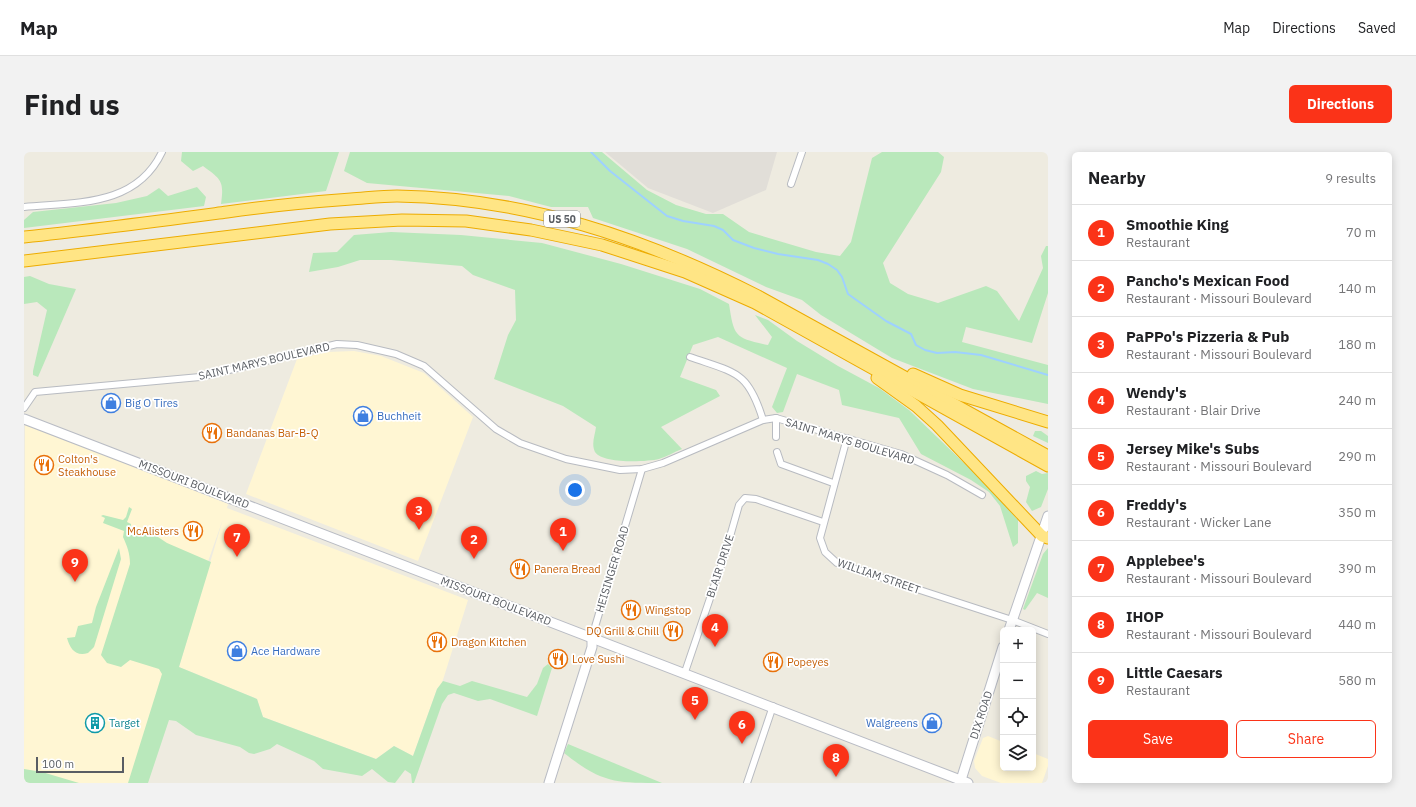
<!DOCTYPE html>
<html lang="en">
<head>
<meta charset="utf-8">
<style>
	body { margin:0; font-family:"IBM Plex Sans",sans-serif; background:#f2f2f2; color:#202124 }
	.controls { position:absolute; right:12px; bottom:12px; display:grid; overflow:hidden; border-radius:6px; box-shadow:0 2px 10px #0003 }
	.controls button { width:36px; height:36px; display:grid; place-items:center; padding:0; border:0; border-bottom:1px solid #e0e0e0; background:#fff; color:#202124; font:20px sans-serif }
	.scale { position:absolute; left:12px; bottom:10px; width:88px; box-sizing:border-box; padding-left:4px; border:2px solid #595d63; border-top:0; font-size:11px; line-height:14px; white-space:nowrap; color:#595d63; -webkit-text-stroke:3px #fff; paint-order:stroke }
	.you { position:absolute; left:551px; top:338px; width:14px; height:14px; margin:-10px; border:3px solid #fff; border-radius:50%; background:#1a73e8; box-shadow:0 0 0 6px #1a73e833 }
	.badge { display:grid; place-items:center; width:26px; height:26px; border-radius:50%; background:#fb3318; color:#fff; font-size:13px; font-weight:700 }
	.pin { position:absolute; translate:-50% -33px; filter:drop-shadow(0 1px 2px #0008) }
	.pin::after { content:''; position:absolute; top:21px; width:14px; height:12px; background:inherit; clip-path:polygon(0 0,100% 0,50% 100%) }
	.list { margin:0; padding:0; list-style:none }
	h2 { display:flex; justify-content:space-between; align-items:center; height:52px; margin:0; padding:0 16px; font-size:17px }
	h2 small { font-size:13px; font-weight:400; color:#757577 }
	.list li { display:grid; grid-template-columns:26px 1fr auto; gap:12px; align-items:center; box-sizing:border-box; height:56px; padding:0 16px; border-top:1px solid #e0e0e0 }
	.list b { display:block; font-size:15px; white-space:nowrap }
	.list p { margin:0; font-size:13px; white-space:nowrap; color:#757577 }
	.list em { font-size:13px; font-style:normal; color:#757577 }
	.actions { display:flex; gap:8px; padding:12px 16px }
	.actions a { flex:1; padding:9px 0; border:1px solid #fb3318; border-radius:6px; text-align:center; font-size:14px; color:#fb3318 }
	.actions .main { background:#fb3318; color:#fff }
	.icon { flex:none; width:22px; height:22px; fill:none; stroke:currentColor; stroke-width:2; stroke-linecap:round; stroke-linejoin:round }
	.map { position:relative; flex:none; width:1024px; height:631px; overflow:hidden; border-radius:6px }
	header { display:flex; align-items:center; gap:24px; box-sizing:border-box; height:56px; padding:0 20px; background:#fff; border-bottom:1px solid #e0e0e0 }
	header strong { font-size:19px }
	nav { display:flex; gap:22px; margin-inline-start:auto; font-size:14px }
	.intro { display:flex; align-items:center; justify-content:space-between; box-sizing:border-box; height:96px; padding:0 24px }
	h1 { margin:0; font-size:28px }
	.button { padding:10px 18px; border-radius:6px; background:#fb3318; color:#fff; font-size:14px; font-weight:700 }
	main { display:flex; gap:24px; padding:0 24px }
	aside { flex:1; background:#fff; border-radius:6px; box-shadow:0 2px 10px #0003 }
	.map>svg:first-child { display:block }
	.commercial { fill:#fff6d3 }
	.industrial { fill:#e1ded8 }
	.green { fill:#b9e8bb }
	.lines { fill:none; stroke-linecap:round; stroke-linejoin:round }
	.stream { stroke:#9ed1ff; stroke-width:2 }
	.street-casing { stroke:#b8bbc1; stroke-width:8 }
	.secondary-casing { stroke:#b9bcc4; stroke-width:11 }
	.highway-casing { stroke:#edac00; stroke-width:13 }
	.street { stroke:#fff; stroke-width:6 }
	.secondary { stroke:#fff; stroke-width:9 }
	.highway { stroke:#ffe585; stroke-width:11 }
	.labels { text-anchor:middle; stroke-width:3.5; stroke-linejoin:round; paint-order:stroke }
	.shield { fill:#fff; stroke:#8b8e92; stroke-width:1 }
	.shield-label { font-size:10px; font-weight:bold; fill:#595d63 }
	.street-label { font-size:11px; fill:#595d63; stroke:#fff }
	.shop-label { font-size:11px; fill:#366cbe; stroke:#fff; text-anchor:start }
	.food-label { font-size:11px; fill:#c56008; stroke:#fff; text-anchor:start }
	.culture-label { font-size:11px; fill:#0d838f; stroke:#fff; text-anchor:start }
</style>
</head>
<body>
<header>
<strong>Map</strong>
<nav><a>Map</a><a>Directions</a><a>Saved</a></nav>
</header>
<div class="intro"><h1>Find us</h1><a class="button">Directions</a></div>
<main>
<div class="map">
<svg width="1024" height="631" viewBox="0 0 1024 631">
	<rect width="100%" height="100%" fill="#eeebe0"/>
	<g class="commercial">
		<polygon points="330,199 357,204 400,221 449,265 394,409 222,342 273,207 303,200"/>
		<polygon points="1,271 204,352 203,356 444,448 418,531 413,537 389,604 370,594 352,607 239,565 233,547 155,515 199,367 106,631 43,631 0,618"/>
		<polygon points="964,584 979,590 979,616 1009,616 1009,601 1024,607 1024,614 1018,631 977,631 958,624 951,616 950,609 959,586"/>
	</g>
	<polygon class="industrial" points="581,0 753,0 742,38 689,61 624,36"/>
	<g class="green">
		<path d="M 158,0 L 315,0 L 302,39 L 197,52 C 200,29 198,28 179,14 L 169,19 L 157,9 Z"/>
		<polygon points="326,0 578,0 623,38 652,53 682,62 699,62 725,80 792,100 816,104 827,90 848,6 858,0 914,0 920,5 917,20 859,111 866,131 884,142 914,151 962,134 973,139 995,169 1019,116 1017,104 1022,94 1024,94 1024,141 1008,191 942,175 938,190 1024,213 1024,252 949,237 868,206 797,163 778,148 742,135 663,97 569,66 564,55 527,55 485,44 343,31 320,19"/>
		<polygon points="173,35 182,45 180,54 0,76 0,68 9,60 92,51 123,44 135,36 144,44"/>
		<path d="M 367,80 L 437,83 L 518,91 L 597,112 L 676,137 L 705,152 C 710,185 711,186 744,193 L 748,185 L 731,163 L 744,168 L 773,189 L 814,214 L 855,236 L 885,258 L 967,337 L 994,368 L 994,391 L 989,395 L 976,354 L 965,340 L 947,328 L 897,302 L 875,266 L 818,253 L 815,238 L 773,222 L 759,260 L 753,261 L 748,255 L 763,216 L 694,185 L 669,193 L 656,225 L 692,238 L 696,244 L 637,275 L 658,297 C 650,300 642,305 635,307 C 622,310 579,312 571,300 C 567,292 571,283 572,275 L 539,254 L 470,227 L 484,183 L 492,168 L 491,138 L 449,123 L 438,114 L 367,108 L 336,108 L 314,115 L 285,120 L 289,101 L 313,100 L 330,83 Z"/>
		<polygon points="6,124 25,132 52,137 14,225 9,223 9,219 23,158 13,150 0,152 0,125"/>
		<polygon points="1011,279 1017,279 1024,284 1024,291 1009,284"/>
		<polygon points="1012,319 1018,322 1024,321 1024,337 1017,355 1008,359 1002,350 1006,335 1002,329 1002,324"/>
		<path d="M 105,355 L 108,357 L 103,370 L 107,372 L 107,376 L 124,382 L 131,383 L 143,391 L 187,410 L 155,515 L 233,547 L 239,565 L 352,607 L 370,594 L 389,604 L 413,537 L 419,529 L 436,534 L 448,529 L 503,545 L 513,532 L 519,516 L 524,512 L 528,516 L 513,564 L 466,547 L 454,549 L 430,541 L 424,543 L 418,552 L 390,631 L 388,631 L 387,622 L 381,618 L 371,631 L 364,630 L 348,617 L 338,624 L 299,617 L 290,609 L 253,592 L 246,597 L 230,602 L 225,601 L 216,595 L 172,583 L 152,569 L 145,568 L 124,631 L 104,631 L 138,522 L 135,517 L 106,508 L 97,515 L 83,511 L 77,503 L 106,412 C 106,401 103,394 99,385 L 100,379 L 79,371 L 81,366 L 77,364 L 79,363 L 99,368 L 102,365 Z"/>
		<path d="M 95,396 L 97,407 L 70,495 L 64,501 C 52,505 46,497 43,486 L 51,485 L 54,474 L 68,471 L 72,455 Z"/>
		<polygon points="1024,396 1024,446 1013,441 1001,458 999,457 1019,402"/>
		<path d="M 544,592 L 638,631 C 591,631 578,631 540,601 Z"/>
		<polygon points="0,617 18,620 55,631 0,631"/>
	</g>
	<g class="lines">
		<polyline class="stream" points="567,0 586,19 643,64 659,69 690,74 699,78 709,88 730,96 754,102 794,108 804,112 813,118 818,125 824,142 862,169 887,182 892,193 901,198 913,201 931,200 957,203 1024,223"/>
		<defs>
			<g id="street">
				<polyline points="767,32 778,0"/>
				<path d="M 0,55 C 52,50 112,55 138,0"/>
				<path d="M 666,205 C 712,221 724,219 739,268"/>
				<polyline points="0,256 11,240 176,225 313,192 333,193 372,202 400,214 472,277 496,291 542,307 596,318 618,317 639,311 739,268 752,266 877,302 923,323 958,343"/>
				<polyline points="752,285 752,266"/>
				<polyline points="823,286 796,386 801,400 813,411 988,468 1024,482"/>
				<polyline points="753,300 757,312 809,331"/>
				<polyline points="568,485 618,317"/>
				<polyline points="661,520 701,402 715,353 721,346 732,347 799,370"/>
				<polyline points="723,631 749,554"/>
			</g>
			<g id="secondary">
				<polyline points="0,267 944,631"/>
				<polyline points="985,478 1024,364"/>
				<polyline points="525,631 568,495 568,485"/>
				<polyline points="936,631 979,495"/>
			</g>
			<g id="highway">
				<path d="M 0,85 C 68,78 135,69 203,60 C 244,54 286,50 327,47 C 342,46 358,44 373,44 C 502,46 620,86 734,144 L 1024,304"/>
				<polyline points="0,109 306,72 378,68 442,69 507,78 578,93 661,120 731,151 1024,314"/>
				<polyline points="889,222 936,243 1024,270"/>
				<polyline points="853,226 892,254 913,273 1018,384 1024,386"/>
			</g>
		</defs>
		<use href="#street" class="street-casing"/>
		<use href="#secondary" class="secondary-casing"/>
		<use href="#highway" class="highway-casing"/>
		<use href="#street" class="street"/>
		<use href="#secondary" class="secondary"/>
		<use href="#highway" class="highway"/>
	</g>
	<defs>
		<symbol id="shop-ring" viewBox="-11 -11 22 22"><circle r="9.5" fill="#fff" stroke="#3f7fe0" stroke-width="1.5"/><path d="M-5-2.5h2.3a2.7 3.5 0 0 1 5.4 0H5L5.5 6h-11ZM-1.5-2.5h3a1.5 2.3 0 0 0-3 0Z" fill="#3f7fe0"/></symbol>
		<symbol id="restaurant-ring" viewBox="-11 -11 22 22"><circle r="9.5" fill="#fff" stroke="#e8710a" stroke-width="1.5"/><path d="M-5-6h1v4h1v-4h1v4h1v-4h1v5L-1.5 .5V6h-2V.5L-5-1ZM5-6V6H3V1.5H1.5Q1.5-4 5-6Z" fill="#e8710a"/></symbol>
		<symbol id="building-ring" viewBox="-11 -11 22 22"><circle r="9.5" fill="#fff" stroke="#0f9aa8" stroke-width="1.5"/><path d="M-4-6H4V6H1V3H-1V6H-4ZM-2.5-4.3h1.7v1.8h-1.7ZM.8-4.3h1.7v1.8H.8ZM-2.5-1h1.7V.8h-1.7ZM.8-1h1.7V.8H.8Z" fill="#0f9aa8"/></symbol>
	</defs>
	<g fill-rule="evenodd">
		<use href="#shop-ring" x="76" y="240" width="22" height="22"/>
		<use href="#shop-ring" x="328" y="253" width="22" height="22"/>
		<use href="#restaurant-ring" x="177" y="270" width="22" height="22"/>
		<use href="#restaurant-ring" x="9" y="302" width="22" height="22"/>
		<use href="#restaurant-ring" x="158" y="368" width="22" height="22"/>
		<use href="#restaurant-ring" x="485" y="406" width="22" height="22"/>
		<use href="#restaurant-ring" x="596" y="447" width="22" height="22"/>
		<use href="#restaurant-ring" x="638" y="468" width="22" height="22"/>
		<use href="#restaurant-ring" x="402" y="479" width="22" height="22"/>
		<use href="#shop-ring" x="202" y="488" width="22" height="22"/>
		<use href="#restaurant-ring" x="523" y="496" width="22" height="22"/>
		<use href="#restaurant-ring" x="738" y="499" width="22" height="22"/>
		<use href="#building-ring" x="60" y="560" width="22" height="22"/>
		<use href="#shop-ring" x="897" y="560" width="22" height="22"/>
	</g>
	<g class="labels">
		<rect class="shield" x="520" y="59" width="36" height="16" rx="3"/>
		<g class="shield-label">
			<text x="538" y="71">US 50</text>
		</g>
		<g class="street-label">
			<text transform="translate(240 209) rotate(-13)" y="4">SAINT MARYS BOULEVARD</text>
			<text transform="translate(826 289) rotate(17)" y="4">SAINT MARYS BOULEVARD</text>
			<text transform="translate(170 332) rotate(21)" y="4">MISSOURI BOULEVARD</text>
			<text transform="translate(696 414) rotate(-72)" y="4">BLAIR DRIVE</text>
			<text transform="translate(588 417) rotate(-73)" y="4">HEISINGER ROAD</text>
			<text transform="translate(855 424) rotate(19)" y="4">WILLIAM STREET</text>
			<text transform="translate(472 449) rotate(21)" y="4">MISSOURI BOULEVARD</text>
			<text transform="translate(957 563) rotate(-72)" y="4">DIX ROAD</text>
		</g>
		<g class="shop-label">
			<text x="101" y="255">Big O Tires</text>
			<text x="353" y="268">Buchheit</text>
			<text x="227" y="503">Ace Hardware</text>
			<text x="894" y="575" text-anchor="end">Walgreens</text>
		</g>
		<g class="food-label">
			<text x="202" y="285">Bandanas Bar-B-Q</text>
			<text x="34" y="311">Colton's<tspan x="34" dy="13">Steakhouse</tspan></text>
			<text x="155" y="383" text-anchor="end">McAlisters</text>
			<text x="510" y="421">Panera Bread</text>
			<text x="621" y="462">Wingstop</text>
			<text x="635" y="483" text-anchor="end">DQ Grill &amp; Chill</text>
			<text x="427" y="494">Dragon Kitchen</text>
			<text x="548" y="511">Love Sushi</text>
			<text x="763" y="514">Popeyes</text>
		</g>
		<g class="culture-label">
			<text x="85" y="575">Target</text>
		</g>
	</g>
</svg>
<div class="controls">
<button>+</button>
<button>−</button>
<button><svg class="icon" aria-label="locate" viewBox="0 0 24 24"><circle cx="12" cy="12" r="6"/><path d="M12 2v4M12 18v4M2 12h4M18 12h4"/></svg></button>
<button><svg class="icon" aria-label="layers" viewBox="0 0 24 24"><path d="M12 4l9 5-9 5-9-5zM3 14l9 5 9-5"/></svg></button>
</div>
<div class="scale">100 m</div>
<div class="you"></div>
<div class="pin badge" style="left:539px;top:399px">1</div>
<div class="pin badge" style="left:450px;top:407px">2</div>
<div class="pin badge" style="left:395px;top:378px">3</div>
<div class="pin badge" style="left:691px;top:495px">4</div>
<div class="pin badge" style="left:671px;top:568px">5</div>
<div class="pin badge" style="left:718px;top:592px">6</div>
<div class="pin badge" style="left:213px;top:405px">7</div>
<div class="pin badge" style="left:812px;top:625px">8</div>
<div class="pin badge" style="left:51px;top:430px">9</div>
</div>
<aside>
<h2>Nearby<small>9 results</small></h2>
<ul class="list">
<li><span class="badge">1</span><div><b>Smoothie King</b><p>Restaurant</p></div><em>70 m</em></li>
<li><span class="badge">2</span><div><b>Pancho's Mexican Food</b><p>Restaurant · Missouri Boulevard</p></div><em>140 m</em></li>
<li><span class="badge">3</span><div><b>PaPPo's Pizzeria &amp; Pub</b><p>Restaurant · Missouri Boulevard</p></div><em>180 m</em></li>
<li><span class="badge">4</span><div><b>Wendy's</b><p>Restaurant · Blair Drive</p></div><em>240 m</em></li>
<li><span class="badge">5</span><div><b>Jersey Mike's Subs</b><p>Restaurant · Missouri Boulevard</p></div><em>290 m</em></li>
<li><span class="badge">6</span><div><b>Freddy's</b><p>Restaurant · Wicker Lane</p></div><em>350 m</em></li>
<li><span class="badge">7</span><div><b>Applebee's</b><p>Restaurant · Missouri Boulevard</p></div><em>390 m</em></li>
<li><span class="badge">8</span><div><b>IHOP</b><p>Restaurant · Missouri Boulevard</p></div><em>440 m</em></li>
<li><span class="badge">9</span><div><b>Little Caesars</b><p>Restaurant</p></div><em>580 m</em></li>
</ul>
<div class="actions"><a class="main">Save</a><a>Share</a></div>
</aside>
</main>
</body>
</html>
